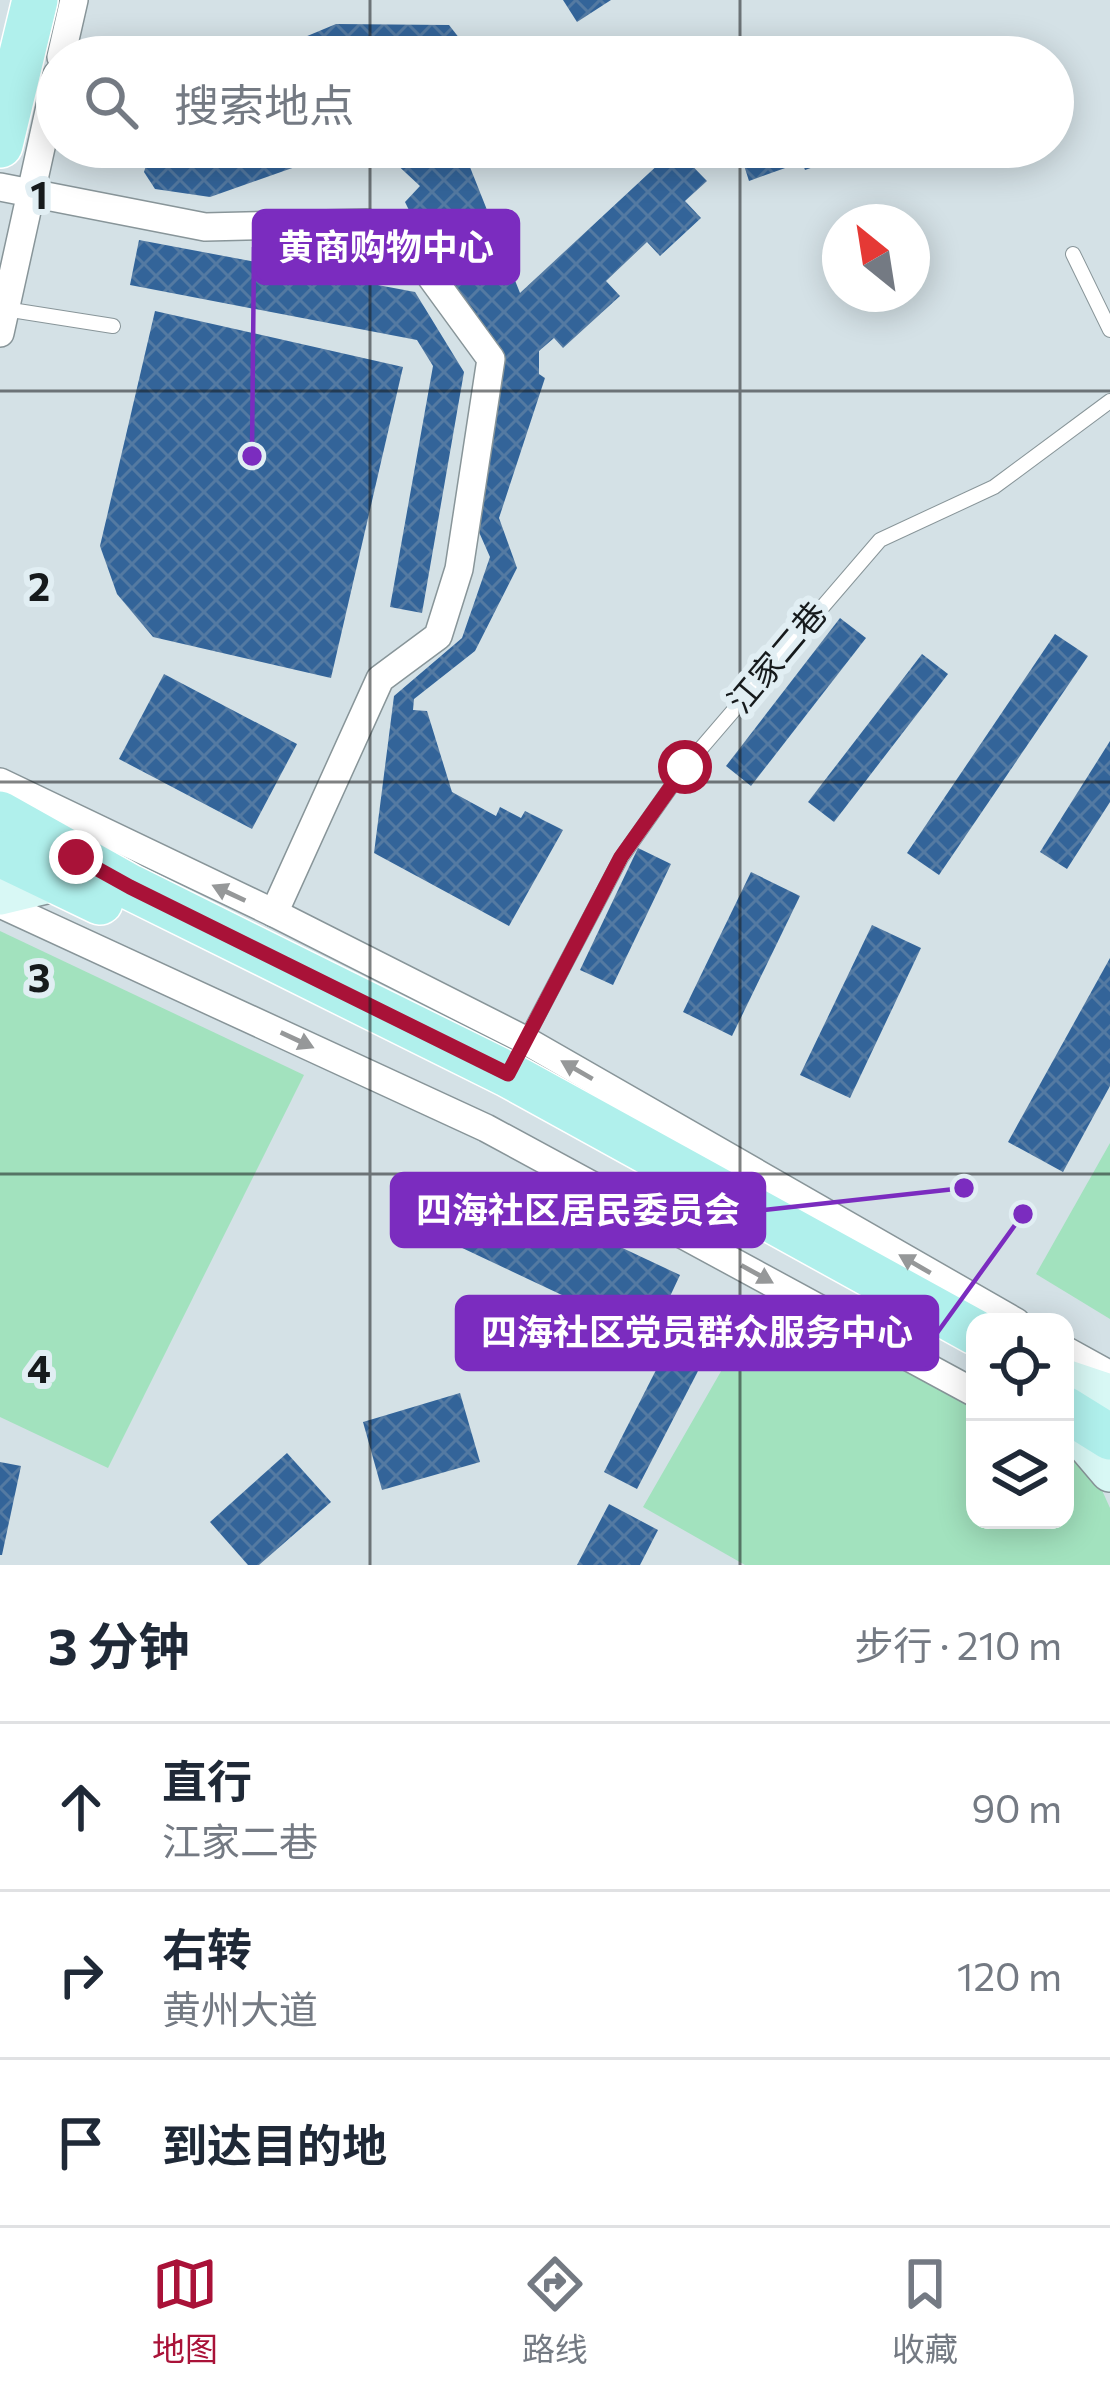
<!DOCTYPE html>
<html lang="zh">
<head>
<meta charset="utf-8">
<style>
	body { margin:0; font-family:Commissioner,"Noto Sans SC",sans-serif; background:#f6f6f7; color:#1f2937 }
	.controls { position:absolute; right:36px; bottom:36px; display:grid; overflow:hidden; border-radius:24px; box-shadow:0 6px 30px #0003 }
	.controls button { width:108px; height:108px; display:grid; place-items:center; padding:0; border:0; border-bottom:3px solid #e0e1e3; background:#fff; color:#1f2937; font:60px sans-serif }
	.compass { position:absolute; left:822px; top:204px; width:108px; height:108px; border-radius:50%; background:#fff; box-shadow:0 6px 30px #0003; rotate:330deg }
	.stop { position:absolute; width:36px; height:36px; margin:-27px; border:9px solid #a91238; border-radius:50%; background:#fff }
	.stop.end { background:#a91238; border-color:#fff; box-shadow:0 3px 12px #0008 }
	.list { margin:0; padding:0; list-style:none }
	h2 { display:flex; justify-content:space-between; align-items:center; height:156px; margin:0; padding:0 48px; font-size:51px }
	h2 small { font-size:39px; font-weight:400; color:#747a83 }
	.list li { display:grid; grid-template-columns:78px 1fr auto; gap:36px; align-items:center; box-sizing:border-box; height:168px; padding:0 48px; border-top:3px solid #e0e1e3 }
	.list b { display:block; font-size:45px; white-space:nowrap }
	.list p { margin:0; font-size:39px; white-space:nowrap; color:#747a83 }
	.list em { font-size:39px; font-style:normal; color:#747a83 }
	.icon { flex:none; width:66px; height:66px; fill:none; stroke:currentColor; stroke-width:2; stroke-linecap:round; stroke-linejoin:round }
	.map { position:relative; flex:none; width:1110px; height:1565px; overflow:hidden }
	.search { position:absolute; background:#fff; box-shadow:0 6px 30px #0003; left:36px; right:36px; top:36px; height:132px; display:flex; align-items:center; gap:30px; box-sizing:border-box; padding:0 42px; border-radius:66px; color:#747a83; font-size:45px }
	.sheet { height:660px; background:#fff }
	nav { display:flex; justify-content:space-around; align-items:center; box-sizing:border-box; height:168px; border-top:3px solid #e0e1e3; background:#fff; font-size:33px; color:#747a83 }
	nav a { display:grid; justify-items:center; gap:6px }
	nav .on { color:#a91238 }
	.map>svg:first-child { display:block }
	.green { fill:#a2e2be }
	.building { fill:url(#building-cross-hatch) }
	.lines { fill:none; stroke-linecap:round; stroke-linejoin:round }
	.lane-casing { stroke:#889599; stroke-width:16 }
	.street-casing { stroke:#889599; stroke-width:30 }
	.secondary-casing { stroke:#889599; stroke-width:42 }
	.primary-casing { stroke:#fff; stroke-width:48 }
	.lane { stroke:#fff; stroke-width:14 }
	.street { stroke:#fff; stroke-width:27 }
	.secondary { stroke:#d8f8f5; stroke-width:39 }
	.primary { stroke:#b0f0ec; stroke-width:45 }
	.oneway { fill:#969899 }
	.route { stroke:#a91238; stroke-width:15 }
	.grid { fill:none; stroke:#161a1c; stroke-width:3; stroke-opacity:0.55 }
	.labels { text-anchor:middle; stroke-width:12; stroke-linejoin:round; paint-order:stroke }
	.street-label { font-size:33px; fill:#161a1c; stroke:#e1eef3 }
	.grid-label { font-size:39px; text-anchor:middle; font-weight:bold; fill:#161a1c; stroke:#e1eef3; stroke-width:12; stroke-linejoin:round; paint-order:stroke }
	.leader { fill:none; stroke:#7b2cbf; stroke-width:4.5 }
	.callout-dot { fill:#7b2cbf; stroke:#e1eef3; stroke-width:4.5 }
	.callout { fill:#7b2cbf; stroke:#7b2cbf; stroke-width:4.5 }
	.callout-label { font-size:36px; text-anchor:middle; font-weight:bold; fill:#fff }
</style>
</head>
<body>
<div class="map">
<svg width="1110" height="1565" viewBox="0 0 1110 1565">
	<defs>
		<pattern id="building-cross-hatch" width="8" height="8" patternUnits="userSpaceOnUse" patternTransform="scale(3)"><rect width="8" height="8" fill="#336499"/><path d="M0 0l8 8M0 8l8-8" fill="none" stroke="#547aa2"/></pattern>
	</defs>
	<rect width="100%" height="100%" fill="#d4e1e6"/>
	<g class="green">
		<polygon points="0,931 304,1075 108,1468 0,1417"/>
		<polygon points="1110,1143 1110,1319 1036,1274"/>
		<polygon points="770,1286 975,1402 975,1520 1065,1520 1065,1453 1092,1468 1110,1508 1110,1565 745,1565 643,1507"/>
	</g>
	<g class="building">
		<polygon points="563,0 611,0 577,22"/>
		<polygon points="336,24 449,25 467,48 468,57 257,57"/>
		<polygon points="152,147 349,147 349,148 210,197 155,189 144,172"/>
		<polygon points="378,147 462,147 520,293 662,161 666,166 680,153 707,181 685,201 701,218 660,256 647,242 606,281 620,296 563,348 554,338 539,351 539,374 545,378 499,518 517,568 475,651 414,699 413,710 427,711 452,792 496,816 500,807 521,818 525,811 563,830 509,926 374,853 394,696 462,638 490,557 475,523 502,357 436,265 405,202 420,186"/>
		<polygon points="766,147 841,147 841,148 833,150 836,159 805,170 802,162 749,181 741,156"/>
		<polygon points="139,240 415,292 464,372 422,613 390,607 433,366 417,340 130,285"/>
		<polygon points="155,311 403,367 331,678 153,637 117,594 100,546"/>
		<polygon points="840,618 866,638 751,786 726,766"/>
		<polygon points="1055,634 1088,656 939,875 907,853"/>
		<polygon points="922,654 948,674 834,822 808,802"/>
		<polygon points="164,674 297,744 252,829 119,759"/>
		<polygon points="1110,741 1110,802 1067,869 1040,852"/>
		<polygon points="638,848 671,864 613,985 580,970"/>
		<polygon points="751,872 800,896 732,1036 683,1012"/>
		<polygon points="872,925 921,948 850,1098 800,1075"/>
		<polygon points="1110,958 1110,1086 1063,1172 1008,1142"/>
		<polygon points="471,1177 680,1275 651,1337 441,1238"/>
		<polygon points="678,1327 712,1344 637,1489 604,1472"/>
		<polygon points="460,1393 480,1462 382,1490 363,1422"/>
		<polygon points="287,1453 331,1502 259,1565 248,1565 210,1522"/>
		<polygon points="0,1462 21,1466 2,1555 0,1555"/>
		<polygon points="609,1504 658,1530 640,1565 577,1565"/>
	</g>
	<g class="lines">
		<defs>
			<g id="lane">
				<polyline points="1073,254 1110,330"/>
				<polyline points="5,309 113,326"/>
				<polyline points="510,1069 621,858 685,767 880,540 994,487 1110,401"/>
			</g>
			<g id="street">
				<polyline points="61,57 74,0"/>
				<polyline points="0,187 205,227 367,223 421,263 491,359 459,569 438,636 380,679 274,913"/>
				<polyline points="0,333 57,75"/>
				<polyline points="0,782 274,913 523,1039 1016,1322"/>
				<polyline points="0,904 486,1128 975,1393"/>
				<polyline points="1065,1350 1110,1375"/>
			</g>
			<g id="secondary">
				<polyline points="0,895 58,881"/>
				<polyline points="1065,1379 1110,1394"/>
				<polyline points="1065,1419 1110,1472"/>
			</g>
			<g id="primary">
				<polyline points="0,145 35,0"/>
				<polyline points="0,814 130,887 507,1074 975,1332"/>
				<polyline points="0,854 100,902"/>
				<polyline points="1065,1409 1110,1437"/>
			</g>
		</defs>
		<use href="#lane" class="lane-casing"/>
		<use href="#street" class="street-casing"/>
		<use href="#secondary" class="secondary-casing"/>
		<use href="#primary" class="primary-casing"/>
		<use href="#lane" class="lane"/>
		<use href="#street" class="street"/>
		<use href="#secondary" class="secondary"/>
		<use href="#primary" class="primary"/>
	</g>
	<defs><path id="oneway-solid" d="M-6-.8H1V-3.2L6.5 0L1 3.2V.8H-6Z" transform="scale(3)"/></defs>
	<g class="oneway">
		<use href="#oneway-solid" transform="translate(229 893) rotate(-155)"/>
		<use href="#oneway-solid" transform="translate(297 1040) rotate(25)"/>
		<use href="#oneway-solid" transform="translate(577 1070) rotate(-150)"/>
		<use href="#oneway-solid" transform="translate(915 1264) rotate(-150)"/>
		<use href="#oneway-solid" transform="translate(757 1274) rotate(29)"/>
	</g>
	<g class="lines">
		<polyline class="route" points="76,857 130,887 508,1074 621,857 685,767"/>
	</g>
	<path class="grid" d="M 370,0 L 370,57M 740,0 L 740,57M 370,147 L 370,1565M 740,147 L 740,1565M 0,391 L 1110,391M 0,782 L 1110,782M 0,1174 L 1110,1174"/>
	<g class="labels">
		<g class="street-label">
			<text transform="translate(777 657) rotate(-50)" y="12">江家二巷</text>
		</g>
	</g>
	<g class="grid-label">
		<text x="39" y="209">1</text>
		<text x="39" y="601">2</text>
		<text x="39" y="992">3</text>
		<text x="39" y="1383">4</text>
	</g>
	<path class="leader" d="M252 456L254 247M964 1188L764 1210M1023 1214L937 1333"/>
	<g class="callout-dot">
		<circle cx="252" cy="456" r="12"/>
		<circle cx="964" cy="1188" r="12"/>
		<circle cx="1023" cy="1214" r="12"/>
	</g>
	<g class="callout">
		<rect x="254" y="211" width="264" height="72" rx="12"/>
		<rect x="392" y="1174" width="372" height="72" rx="12"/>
		<rect x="457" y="1297" width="480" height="72" rx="12"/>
	</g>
	<g class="callout-label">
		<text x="386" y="260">黄商购物中心</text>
		<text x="578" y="1223">四海社区居民委员会</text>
		<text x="697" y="1345">四海社区党员群众服务中心</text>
	</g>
</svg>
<div class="controls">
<button><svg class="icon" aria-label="locate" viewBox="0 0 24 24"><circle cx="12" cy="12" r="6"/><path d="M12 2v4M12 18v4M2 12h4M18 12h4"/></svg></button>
<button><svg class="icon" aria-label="layers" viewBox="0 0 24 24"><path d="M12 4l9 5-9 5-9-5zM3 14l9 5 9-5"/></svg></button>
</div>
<svg class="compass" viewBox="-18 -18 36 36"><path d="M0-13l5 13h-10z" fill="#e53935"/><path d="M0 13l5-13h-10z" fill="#747a83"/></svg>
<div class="stop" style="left:685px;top:767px"></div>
<div class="stop end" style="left:76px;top:857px"></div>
<div class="search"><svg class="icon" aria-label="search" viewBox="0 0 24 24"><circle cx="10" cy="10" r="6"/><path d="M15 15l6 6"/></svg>搜索地点</div>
</div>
<section class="sheet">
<h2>3 分钟<small>步行 · 210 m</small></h2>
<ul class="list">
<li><svg class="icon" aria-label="ahead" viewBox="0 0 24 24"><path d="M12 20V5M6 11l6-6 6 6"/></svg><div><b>直行</b><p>江家二巷</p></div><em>90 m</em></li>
<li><svg class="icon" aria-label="right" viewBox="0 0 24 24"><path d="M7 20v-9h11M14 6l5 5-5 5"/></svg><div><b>右转</b><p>黄州大道</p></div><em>120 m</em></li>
<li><svg class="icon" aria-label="arrive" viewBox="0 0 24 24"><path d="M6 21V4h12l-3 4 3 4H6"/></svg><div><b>到达目的地</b></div></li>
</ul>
</section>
<nav>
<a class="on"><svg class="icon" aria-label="map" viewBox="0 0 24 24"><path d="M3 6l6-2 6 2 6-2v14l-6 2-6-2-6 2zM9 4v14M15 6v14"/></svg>地图</a>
<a><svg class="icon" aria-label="directions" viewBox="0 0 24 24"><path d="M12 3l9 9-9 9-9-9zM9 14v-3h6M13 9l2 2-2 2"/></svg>路线</a>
<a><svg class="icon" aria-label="saved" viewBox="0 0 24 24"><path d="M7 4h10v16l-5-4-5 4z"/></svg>收藏</a>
</nav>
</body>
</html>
